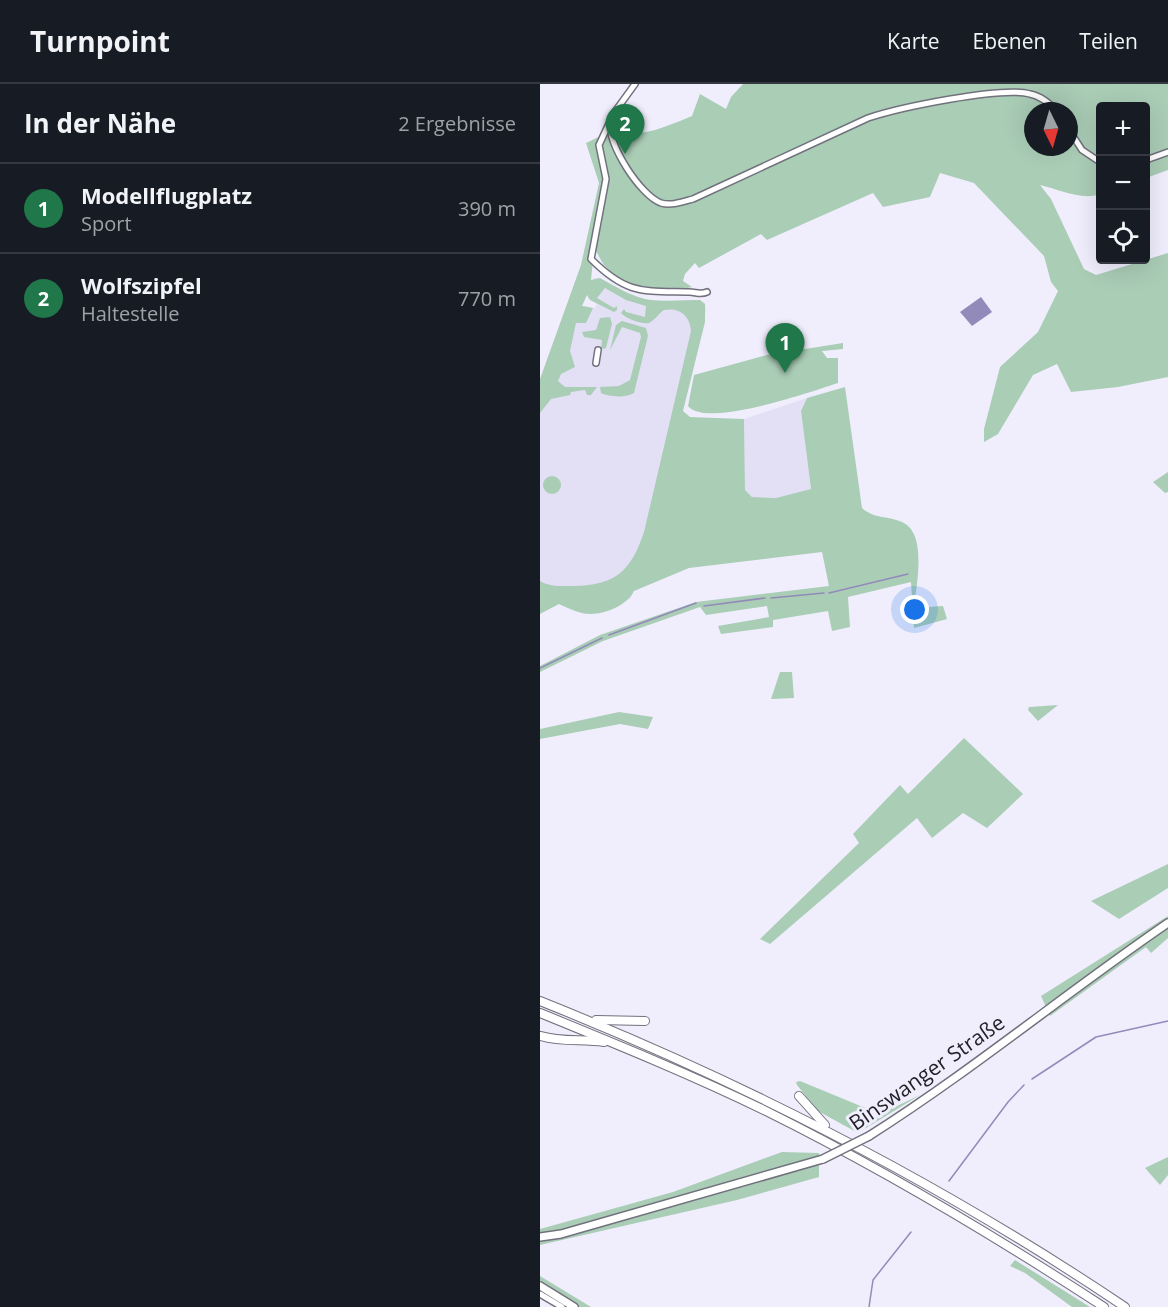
<!DOCTYPE html>
<html lang="de">
<head>
<meta charset="utf-8">
<style>
	body { margin:0; font-family:"Open Sans",sans-serif; background:#20242c; color:#f1f3f6 }
	.controls { position:absolute; right:18px; top:18px; display:grid; overflow:hidden; border-radius:6px; box-shadow:0 6px 24px #0002 }
	.controls button { width:54px; height:54px; display:grid; place-items:center; padding:0; border:0; border-bottom:2px solid #363941; background:#171b24; color:#f1f3f6; font:30px sans-serif }
	.compass { position:absolute; left:484px; top:18px; width:54px; height:54px; border-radius:50%; background:#171b24; box-shadow:0 6px 24px #0002; rotate:175deg }
	.you { position:absolute; left:375px; top:526px; width:21px; height:21px; margin:-15px; border:4px solid #fff; border-radius:50%; background:#1a73e8; box-shadow:0 0 0 9px #1a73e833 }
	.badge { display:grid; place-items:center; width:39px; height:39px; border-radius:50%; background:#1f774a; color:#fff; font-size:20px; font-weight:700 }
	.pin { position:absolute; translate:-50% -50px; filter:drop-shadow(0 2px 3px #0008) }
	.pin::after { content:''; position:absolute; top:32px; width:21px; height:18px; background:inherit; clip-path:polygon(0 0,100% 0,50% 100%) }
	.list { margin:0; padding:0; list-style:none }
	h2 { display:flex; justify-content:space-between; align-items:center; height:78px; margin:0; padding:0 24px; font-size:26px }
	h2 small { font-size:20px; font-weight:400; color:#9ea1a6 }
	.list li { display:grid; grid-template-columns:39px 1fr auto; gap:18px; align-items:center; box-sizing:border-box; height:90px; padding:0 24px; border-top:2px solid #363941 }
	.list b { display:block; font-size:22px; white-space:nowrap }
	.list p { margin:0; font-size:20px; white-space:nowrap; color:#9ea1a6 }
	.list em { font-size:20px; font-style:normal; color:#9ea1a6 }
	.icon { flex:none; width:33px; height:33px; fill:none; stroke:currentColor; stroke-width:2; stroke-linecap:round; stroke-linejoin:round }
	.map { position:relative; flex:none; width:628px; height:1223px; overflow:hidden }
	header { display:flex; align-items:center; gap:36px; box-sizing:border-box; height:84px; padding:0 30px; background:#171b24; border-bottom:2px solid #363941 }
	header strong { font-size:28px }
	nav { display:flex; gap:33px; margin-inline-start:auto; font-size:21px }
	main { display:flex }
	aside { flex:1; background:#171b24 }
	.map>svg:first-child { display:block }
	.built { fill:#e3e0f6 }
	.green { fill:#aacdb6; fill-rule:evenodd }
	.water { fill:#928ab9 }
	.lines { fill:none; stroke-linecap:round; stroke-linejoin:round }
	.stream { stroke:#928ab9; stroke-width:1.5 }
	.minor-casing { stroke:#72717e; stroke-width:8 }
	.major-casing { stroke:#72717e; stroke-width:10 }
	.highway-casing { stroke:#72717e; stroke-width:10 }
	.minor { stroke:#fff; stroke-width:5 }
	.major { stroke:#fff; stroke-width:7 }
	.highway { stroke:#fff; stroke-width:8 }
	.major-bridge-casing { stroke:#72717e; stroke-width:10; stroke-linecap:butt }
	.major-bridge { stroke:#fff; stroke-width:7 }
	.labels { text-anchor:middle; stroke-width:6; stroke-linejoin:round; paint-order:stroke }
	.street-label { font-size:21px; fill:#232228; stroke:#f0eefd }
</style>
</head>
<body>
<header>
<strong>Turnpoint</strong>
<nav><a>Karte</a><a>Ebenen</a><a>Teilen</a></nav>
</header>
<main>
<aside>
<h2>In der Nähe<small>2 Ergebnisse</small></h2>
<ul class="list">
<li><span class="badge">1</span><div><b>Modellflugplatz</b><p>Sport</p></div><em>390 m</em></li>
<li><span class="badge">2</span><div><b>Wolfszipfel</b><p>Haltestelle</p></div><em>770 m</em></li>
</ul>
</aside>
<div class="map">
<svg width="628" height="1223" viewBox="0 0 628 1223">
	<rect width="100%" height="100%" fill="#f0eefd"/>
	<g class="built">
		<polygon points="54,194 60,194 84,209 107,217 160,216 165,220 166,227 144,322 91,514 77,523 44,530 19,520 0,520 0,321 44,222 55,224 57,220 48,214"/>
		<polygon points="267,314 261,327 271,406 236,414 212,413 205,406 204,335"/>
	</g>
	<g class="green">
		<path d="M 203,0 L 628,0 L 628,86 L 606,94 L 606,22 L 560,22 L 560,110 C 542,117 518,105 500,101 L 511,115 L 544,185 L 556,191 L 628,169 L 628,293 L 578,303 L 531,308 L 517,280 L 493,291 L 458,350 L 444,358 L 444,345 L 460,283 L 498,248 L 518,207 L 511,198 L 504,172 L 434,99 L 400,89 L 390,113 L 343,123 L 333,109 L 227,156 L 221,150 L 159,184 L 155,179 L 145,190 L 143,197 L 152,203 C 123,210 89,207 67,184 C 61,179 59,170 54,165 L 51,196 L 60,194 C 107,221 108,217 160,216 L 165,220 L 165,238 L 143,327 L 150,333 L 204,335 L 205,406 L 212,413 L 236,414 L 271,405 L 261,327 L 267,314 L 305,303 L 322,424 C 334,435 349,432 362,438 C 388,449 376,502 374,524 L 403,522 L 407,535 L 374,544 L 371,498 L 308,513 L 310,543 L 292,547 L 288,527 L 233,536 L 233,543 L 181,550 L 178,542 L 229,533 L 227,522 L 166,531 L 160,523 L 63,557 L 0,588 L 0,582 L 60,551 L 156,518 L 289,502 L 282,468 L 149,484 L 94,507 C 86,523 60,533 42,529 C 34,527 26,523 19,520 L 0,530 L 0,497 C 10,503 21,502 32,502 C 75,502 91,487 104,448 L 151,247 C 150,231 139,223 124,226 C 119,229 114,237 109,239 C 102,241 85,234 81,229 L 84,225 L 86,228 L 105,233 L 106,222 L 86,216 L 65,204 L 57,214 L 74,224 L 77,222 L 77,226 L 74,228 L 50,216 L 47,211 L 42,222 L 53,224 L 46,239 L 36,239 L 30,267 L 35,283 L 21,290 L 18,297 L 25,303 L 57,303 L 51,311 L 47,311 L 45,306 L 31,308 L 30,311 L 11,315 L 0,329 L 0,295 L 41,181 L 59,99 L 46,59 L 73,46 C 99,56 127,42 152,32 L 160,10 L 186,25 L 191,13 ZM 493,27 L 529,27 L 529,63 L 493,63 Z"/>
		<polygon points="70,233 72,240 66,264 63,265 61,264 62,256 44,253 42,248 56,246 60,234"/>
		<path d="M 82,237 L 106,244 L 108,252 L 94,309 C 86,314 69,313 61,309 L 60,303 L 79,302 L 90,296 L 101,253 L 100,249 L 82,243 L 70,266 L 76,241 Z"/>
		<path d="M 303,259 L 303,265 L 282,267 L 287,274 L 298,274 L 298,299 C 273,307 165,345 148,322 L 154,291 L 227,271 Z"/>
		<polygon points="628,388 628,408 625,409 613,398"/>
		<circle cx="12" cy="401" r="9"/>
		<polygon points="240,588 252,588 254,614 231,615"/>
		<polygon points="518,621 498,637 488,626 489,623"/>
		<polygon points="79,628 113,633 108,645 80,640 0,655 0,645"/>
		<polygon points="424,654 483,710 447,744 423,729 392,754 377,734 230,860 220,855 319,759 313,750 360,701 368,710"/>
		<polygon points="628,780 628,804 579,835 551,817"/>
		<polygon points="628,832 628,854 611,869 606,863 510,932 501,912"/>
		<polygon points="260,997 340,1030 380,1011 318,1049 278,1027 257,1001 256,998"/>
		<polygon points="242,1068 279,1069 279,1093 197,1116 0,1161 0,1145 133,1108"/>
		<polygon points="628,1073 628,1091 620,1101 605,1084"/>
		<polygon points="475,1176 550,1223 532,1223 485,1189 470,1182"/>
		<polygon points="0,1192 51,1223 24,1223 0,1208"/>
	</g>
	<polygon class="water" points="441,213 452,228 432,242 420,228"/>
	<g class="lines">
		<g class="stream">
			<polyline points="289,509 368,490"/>
			<polyline points="231,514 284,509"/>
			<polyline points="164,522 225,514"/>
			<polyline points="69,551 156,519"/>
			<polyline points="0,584 62,554"/>
			<polyline points="492,995 556,953 628,937"/>
			<polyline points="409,1097 468,1018 484,1001"/>
			<polyline points="329,1223 333,1196 371,1148"/>
		</g>
		<defs>
			<g id="minor">
				<path d="M 95,0 L 74,29 L 59,61 L 66,95 L 51,175 C 87,211 103,207 149,208 C 156,208 160,211 167,208"/>
				<path d="M 70,39 C 68,61 100,111 121,119 C 131,122 142,118 153,115 L 328,34 C 358,24 461,2 490,10 C 501,12 509,19 517,27"/>
				<polyline points="529,46 542,66 560,78"/>
				<polyline points="606,76 628,68"/>
				<polyline points="56,279 58,266"/>
				<polyline points="0,1210 22,1223"/>
			</g>
			<g id="major">
				<path d="M 329,1052 C 433,986 527,908 628,839"/>
				<polyline points="0,1153 21,1150 283,1075"/>
				<polyline points="0,1202 34,1223"/>
			</g>
			<g id="highway">
				<path d="M 0,917 C 205,999 401,1099 585,1223"/>
				<path d="M 0,929 C 76,960 152,991 226,1027 C 343,1085 455,1152 564,1223"/>
				<polyline points="56,936 105,937"/>
				<path d="M 1,952 C 21,958 42,955 64,958"/>
				<polyline points="259,1012 285,1041"/>
			</g>
		</defs>
		<use href="#minor" class="minor-casing"/>
		<use href="#major" class="major-casing"/>
		<use href="#highway" class="highway-casing"/>
		<use href="#minor" class="minor"/>
		<use href="#major" class="major"/>
		<use href="#highway" class="highway"/>
		<defs>
			<polyline id="major-bridge" points="283,1075 329,1052"/>
		</defs>
		<use href="#major-bridge" class="major-bridge-casing"/>
		<use href="#major-bridge" class="major-bridge"/>
	</g>
	<g class="labels">
		<g class="street-label">
			<text transform="translate(387 989) rotate(-35)" y="7">Binswanger Straße</text>
		</g>
	</g>
</svg>
<div class="controls">
<button>+</button>
<button>−</button>
<button><svg class="icon" aria-label="locate" viewBox="0 0 24 24"><circle cx="12" cy="12" r="6"/><path d="M12 2v4M12 18v4M2 12h4M18 12h4"/></svg></button>
</div>
<svg class="compass" viewBox="-18 -18 36 36"><path d="M0-13l5 13h-10z" fill="#e53935"/><path d="M0 13l5-13h-10z" fill="#9ea1a6"/></svg>
<div class="you"></div>
<div class="pin badge" style="left:245px;top:289px">1</div>
<div class="pin badge" style="left:85px;top:70px">2</div>
</div>
</main>
</body>
</html>
